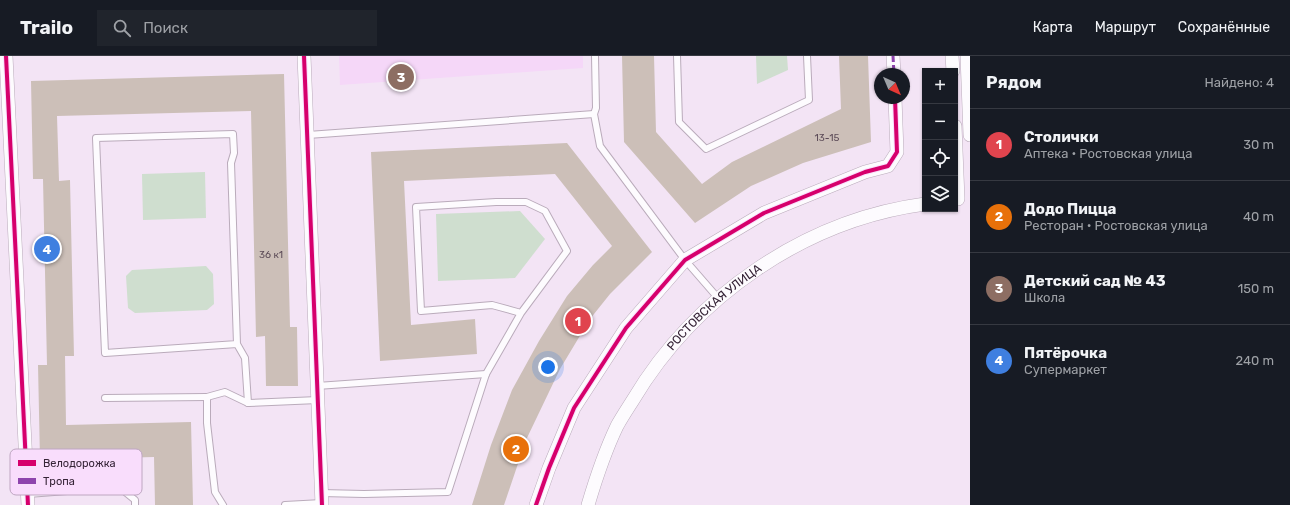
<!DOCTYPE html>
<html lang="ru">
<head>
<meta charset="utf-8">
<style>
	body { margin:0; font-family:Rubik,sans-serif; background:#20242c; color:#f1f3f6 }
	.controls { position:absolute; right:12px; top:12px; display:grid; overflow:hidden; border-radius:0px; box-shadow:0 1px 3px #0004 }
	.controls button { width:36px; height:36px; display:grid; place-items:center; padding:0; border:0; border-bottom:1px solid #363941; background:#171b24; color:#f1f3f6; font:20px sans-serif }
	.compass { position:absolute; left:874px; top:12px; width:36px; height:36px; border-radius:50%; background:#171b24; box-shadow:0 1px 3px #0004; rotate:136deg }
	.you { position:absolute; left:548px; top:311px; width:14px; height:14px; margin:-10px; border:3px solid #fff; border-radius:50%; background:#1a73e8; box-shadow:0 0 0 6px #1a73e833 }
	.badge { display:grid; place-items:center; width:26px; height:26px; border-radius:50%; background:#0b8043; color:#fff; font-size:13px; font-weight:700 }
	.pin { position:absolute; translate:-50% -50%; border:2px solid #fff; box-shadow:0 1px 4px #0006 }
	.list { margin:0; padding:0; list-style:none }
	h2 { display:flex; justify-content:space-between; align-items:center; height:52px; margin:0; padding:0 16px; font-size:17px }
	h2 small { font-size:13px; font-weight:400; color:#9ea1a6 }
	.list li { display:grid; grid-template-columns:26px 1fr auto; gap:12px; align-items:center; box-sizing:border-box; height:72px; padding:0 16px; border-top:1px solid #363941 }
	.list b { display:block; font-size:15px; white-space:nowrap }
	.list p { margin:0; font-size:13px; white-space:nowrap; color:#9ea1a6 }
	.list em { font-size:13px; font-style:normal; color:#9ea1a6 }
	.icon { flex:none; width:22px; height:22px; fill:none; stroke:currentColor; stroke-width:2; stroke-linecap:round; stroke-linejoin:round }
	.map { position:relative; flex:none; width:970px; height:449px; overflow:hidden }
	header { display:flex; align-items:center; gap:24px; box-sizing:border-box; height:56px; padding:0 20px; background:#171b24; border-bottom:1px solid #363941 }
	header strong { font-size:19px }
	nav { display:flex; gap:22px; margin-inline-start:auto; font-size:14px }
	.search { width:280px; height:36px; background:#20242c; display:flex; align-items:center; gap:10px; box-sizing:border-box; padding:0 14px; border-radius:0px; color:#9ea1a6; font-size:15px }
	main { display:flex }
	aside { flex:1; background:#171b24 }
	.map>svg:first-child { display:block }
	.built { fill:#f5d7f8 }
	.green { fill:#cfdecf }
	.building { fill:#ccbfb8 }
	.lines { fill:none; stroke-linecap:round; stroke-linejoin:round }
	.lane-casing { stroke:#baabbb; stroke-width:8 }
	.street-casing { stroke:#baabbb; stroke-width:14 }
	.lane { stroke:#fdfbfe; stroke-width:6 }
	.street { stroke:#fdfbfe; stroke-width:13 }
	.quiet { stroke:#8e44ad; stroke-width:3; stroke-dasharray:6 3; stroke-linecap:butt }
	.cycleway-casing { stroke:#f9ddfc; stroke-width:6 }
	.cycleway { stroke:#d6006c; stroke-width:4 }
	.labels { text-anchor:middle; stroke-width:3; stroke-linejoin:round; paint-order:stroke }
	.number-label { font-size:10px; fill:#5c4b57 }
	.street-label { font-size:12px; fill:#362437; stroke:#f9ddfc }
	.key { fill:#f9ddfc; stroke:#bea6c1; stroke-width:1 }
	.key-label { font-size:11px; fill:#362437 }
</style>
</head>
<body>
<header>
<strong>Trailo</strong>
<div class="search"><svg class="icon" aria-label="search" viewBox="0 0 24 24"><circle cx="10" cy="10" r="6"/><path d="M15 15l6 6"/></svg>Поиск</div>
<nav><a>Карта</a><a>Маршрут</a><a>Сохранённые</a></nav>
</header>
<main>
<div class="map">
<svg width="970" height="449" viewBox="0 0 970 449">
	<rect width="100%" height="100%" fill="#f3e4f5"/>
	<polygon class="built" points="339,0 583,0 583,12 340,29"/>
	<g class="green">
		<polygon points="756,0 787,0 788,14 757,28"/>
		<polygon points="205,116 206,162 143,164 142,118"/>
		<polygon points="520,155 545,183 515,222 438,225 436,158"/>
		<polygon points="206,210 213,218 214,248 207,254 135,257 128,252 126,220 132,214"/>
	</g>
	<g class="building">
		<polygon points="622,0 654,0 656,76 702,128 732,106 841,53 839,0 868,0 871,86 803,107 751,130 695,167 624,86"/>
		<polygon points="284,18 290,271 297,271 298,330 266,330 265,280 256,281 251,55 57,60 59,125 70,124 74,300 65,300 66,369 191,366 193,449 155,449 154,401 40,404 38,309 47,309 43,123 33,123 31,25"/>
		<polygon points="567,87 652,196 610,238 590,263 560,313 526,384 504,449 472,449 491,389 512,334 539,285 567,240 593,209 612,190 555,118 404,125 411,269 475,263 477,298 380,305 371,96"/>
	</g>
	<g class="lines">
		<defs>
			<g id="lane">
				<polyline points="595,0 596,52 594,58 600,90 685,204 718,242"/>
				<polyline points="677,0 679,66 706,93 809,44 807,0"/>
				<polyline points="308,79 594,58"/>
				<polyline points="237,288 105,297 96,82 233,78 234,97 231,107 237,288 245,302 248,347"/>
				<polyline points="317,330 486,318"/>
				<polyline points="105,342 207,341"/>
				<polyline points="321,437 364,438 448,436 486,318 521,257 567,195 545,155 526,146 496,146 416,151 421,255 492,249 521,257"/>
				<polyline points="28,438 119,431 135,444 135,449"/>
				<polyline points="223,449 215,436 207,367 207,341 225,336 248,347 318,344"/>
				<polyline points="285,449 322,447"/>
			</g>
			<g id="street">
				<polyline points="6,0 28,449"/>
				<polyline points="304,0 322,449"/>
				<polyline points="893,0 894,18"/>
				<polyline points="952,0 953,15"/>
				<polyline points="967,0 970,79"/>
				<polyline points="955,70 958,143"/>
				<polyline points="536,449 549,412 574,352 626,272 685,204 764,157 865,116 888,110 897,96 895,42"/>
				<path id="s1" d="M 588,449 C 596,422 605,395 617,370 C 622,361 628,352 633,344 C 695,240 805,164 925,148"/>
			</g>
		</defs>
		<use href="#lane" class="lane-casing"/>
		<use href="#street" class="street-casing"/>
		<use href="#lane" class="lane"/>
		<use href="#street" class="street"/>
		<polyline class="quiet" points="893,0 894,18"/>
		<defs>
			<g id="cycleway">
				<polyline points="6,0 28,449"/>
				<polyline points="304,0 322,449"/>
				<polyline points="536,449 549,412 574,352 626,272 685,204 764,157 865,116 888,110 897,96 895,42"/>
			</g>
		</defs>
		<use href="#cycleway" class="cycleway-casing"/>
		<use href="#cycleway" class="cycleway"/>
	</g>
	<g class="labels">
		<g class="number-label">
			<text x="827" y="85">13-15</text>
			<text x="271" y="202">36 к1</text>
		</g>
		<g class="street-label">
			<text dy="4" stroke="none"><textPath href="#s1" startOffset="239">РОСТОВСКАЯ УЛИЦА</textPath></text>
		</g>
	</g>
	<rect x="10" y="393" width="132" height="46" rx="6" class="key"/>
	<rect x="18" y="404" width="18" height="6" fill="#d6006c"/>
	<rect x="18" y="422" width="18" height="6" fill="#8e44ad"/>
	<g class="key-label">
		<text x="43" y="411">Велодорожка</text>
		<text x="43" y="429">Тропа</text>
	</g>
</svg>
<div class="controls">
<button>+</button>
<button>−</button>
<button><svg class="icon" aria-label="locate" viewBox="0 0 24 24"><circle cx="12" cy="12" r="6"/><path d="M12 2v4M12 18v4M2 12h4M18 12h4"/></svg></button>
<button><svg class="icon" aria-label="layers" viewBox="0 0 24 24"><path d="M12 4l9 5-9 5-9-5zM3 14l9 5 9-5"/></svg></button>
</div>
<svg class="compass" viewBox="-18 -18 36 36"><path d="M0-13l5 13h-10z" fill="#e53935"/><path d="M0 13l5-13h-10z" fill="#9ea1a6"/></svg>
<div class="you"></div>
<div class="pin badge" style="left:578px;top:265px;background:#e0444e">1</div>
<div class="pin badge" style="left:516px;top:393px;background:#e8710a">2</div>
<div class="pin badge" style="left:401px;top:21px;background:#8d6e63">3</div>
<div class="pin badge" style="left:47px;top:193px;background:#3f7fe0">4</div>
</div>
<aside>
<h2>Рядом<small>Найдено: 4</small></h2>
<ul class="list">
<li><span class="badge" style="background:#e0444e">1</span><div><b>Столички</b><p>Аптека · Ростовская улица</p></div><em>30 m</em></li>
<li><span class="badge" style="background:#e8710a">2</span><div><b>Додо Пицца</b><p>Ресторан · Ростовская улица</p></div><em>40 m</em></li>
<li><span class="badge" style="background:#8d6e63">3</span><div><b>Детский сад № 43</b><p>Школа</p></div><em>150 m</em></li>
<li><span class="badge" style="background:#3f7fe0">4</span><div><b>Пятёрочка</b><p>Супермаркет</p></div><em>240 m</em></li>
</ul>
</aside>
</main>
</body>
</html>
